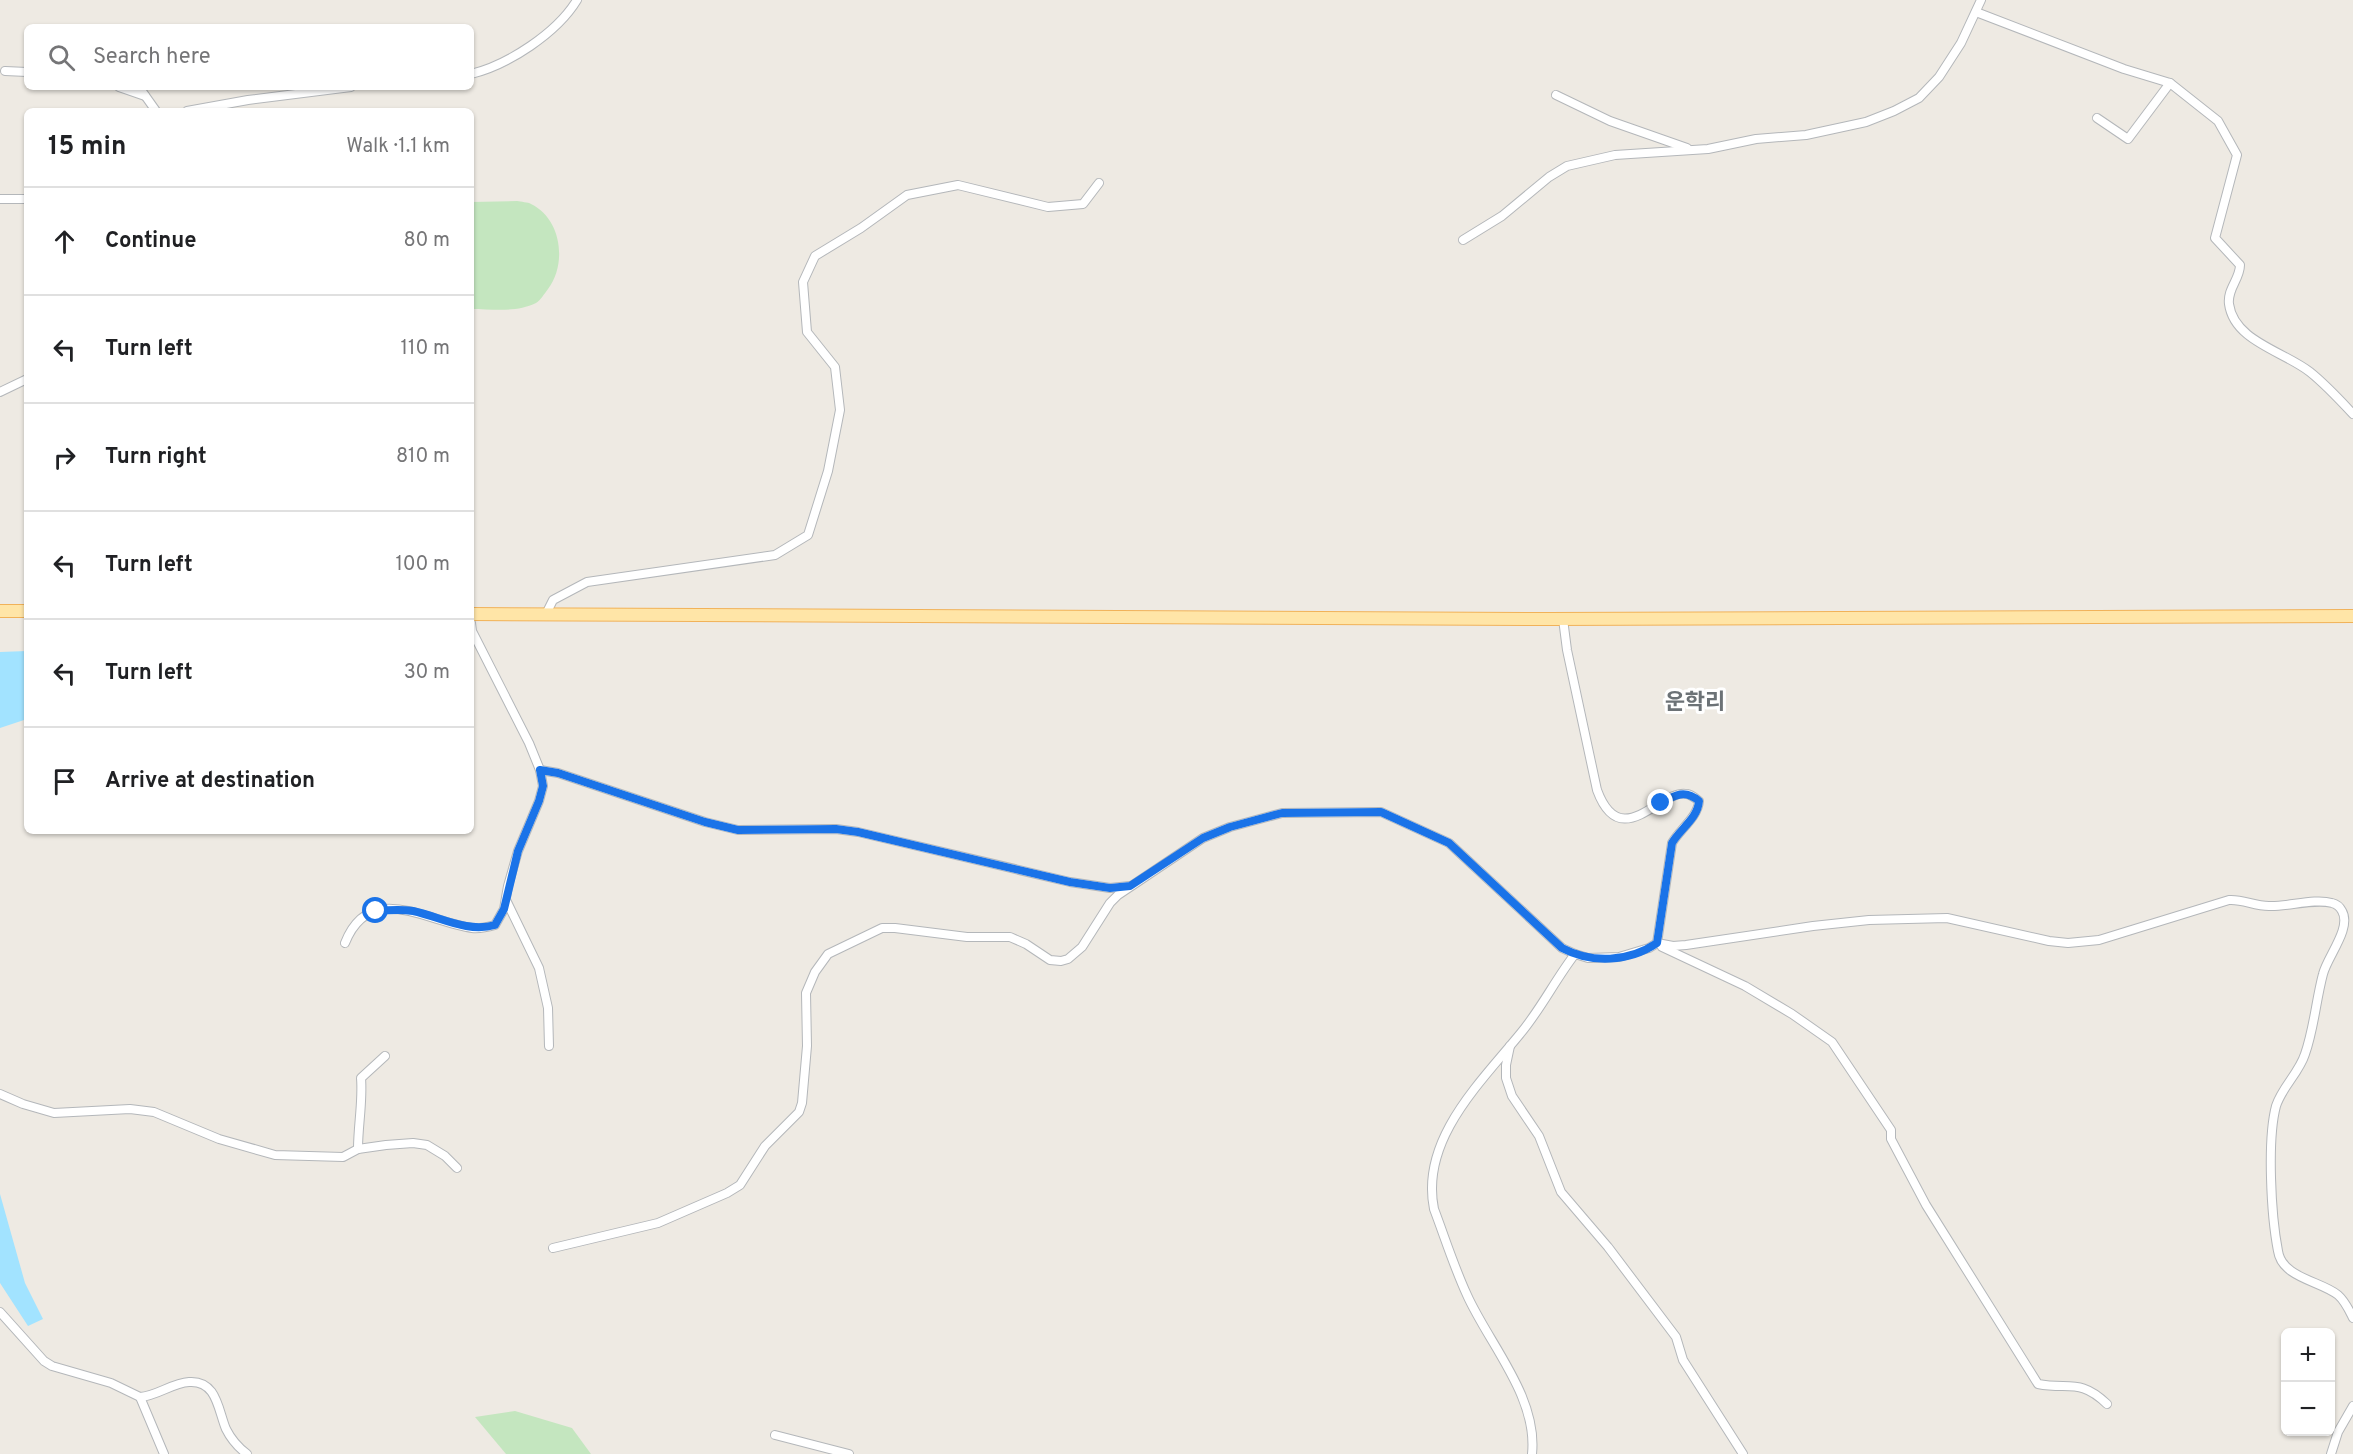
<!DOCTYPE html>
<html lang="en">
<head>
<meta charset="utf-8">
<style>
	body { margin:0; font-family:Overpass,"Noto Sans KR",sans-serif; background:#f6f6f6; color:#202124 }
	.controls { position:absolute; right:18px; bottom:18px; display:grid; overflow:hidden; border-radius:9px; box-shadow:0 2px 4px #0004 }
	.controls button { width:54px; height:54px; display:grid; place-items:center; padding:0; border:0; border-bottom:2px solid #e0e0e0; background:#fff; color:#202124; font:30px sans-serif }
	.stop { position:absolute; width:18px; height:18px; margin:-14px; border:4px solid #1a73e8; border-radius:50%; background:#fff }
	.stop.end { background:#1a73e8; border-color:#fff; box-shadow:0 2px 6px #0008 }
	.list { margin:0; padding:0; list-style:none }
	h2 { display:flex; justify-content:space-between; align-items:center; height:78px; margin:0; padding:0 24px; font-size:26px }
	h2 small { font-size:20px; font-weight:400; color:#757577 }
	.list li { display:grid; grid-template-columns:39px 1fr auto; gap:18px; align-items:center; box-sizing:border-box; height:108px; padding:0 24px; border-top:2px solid #e0e0e0 }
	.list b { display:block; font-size:22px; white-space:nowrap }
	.list em { font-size:20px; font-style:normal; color:#757577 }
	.icon { flex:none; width:33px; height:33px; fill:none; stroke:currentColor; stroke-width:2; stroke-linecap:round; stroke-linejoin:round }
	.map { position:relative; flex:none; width:2353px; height:1454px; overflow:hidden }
	.search { position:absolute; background:#fff; box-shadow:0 2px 4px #0004; left:24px; top:24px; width:450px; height:66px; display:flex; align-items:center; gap:15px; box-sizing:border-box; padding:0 21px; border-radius:9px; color:#757577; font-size:22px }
	.panel { position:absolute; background:#fff; box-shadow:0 2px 4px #0004; left:24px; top:108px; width:450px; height:726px; border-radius:9px }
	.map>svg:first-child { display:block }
	.green { fill:#c4e6bf }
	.water { fill:#a2e3ff }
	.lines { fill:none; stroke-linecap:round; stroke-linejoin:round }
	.street-casing { stroke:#b4b7ba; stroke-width:10 }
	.primary-casing { stroke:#f1b259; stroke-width:14 }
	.street { stroke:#fff; stroke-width:8 }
	.primary { stroke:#ffe5a7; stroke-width:12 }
	.route { stroke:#1a73e8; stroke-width:8 }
	.labels { text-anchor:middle; stroke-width:6; stroke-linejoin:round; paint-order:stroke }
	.quarter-label { font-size:22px; font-weight:bold; fill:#6c7276; stroke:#fff }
</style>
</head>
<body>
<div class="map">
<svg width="2353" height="1454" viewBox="0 0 2353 1454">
	<rect width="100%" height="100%" fill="#eeeae3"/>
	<g class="green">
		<path d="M 517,201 C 521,202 528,202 531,204 C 562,219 567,264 548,289 C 544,294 541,300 536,303 C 516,313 492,309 471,309 L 471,202 Z"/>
		<polygon points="515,1411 572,1428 591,1454 506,1454 475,1417"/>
	</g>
	<g class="water">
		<polygon points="27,651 27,719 0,728 0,652"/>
		<polygon points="0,1194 25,1283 43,1319 28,1326 0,1283"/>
	</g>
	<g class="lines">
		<defs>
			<g id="street">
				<path d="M 1976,12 L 2124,69 L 2170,83 L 2218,121 L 2237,155 L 2215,238 L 2240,265 C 2240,279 2227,289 2229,304 C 2234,341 2283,351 2310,372 C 2325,384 2340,400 2353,414"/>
				<polyline points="5,71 27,72"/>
				<path d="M 471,74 C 508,65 557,33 577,0"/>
				<polyline points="119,87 145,96"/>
				<polyline points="139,87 156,111"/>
				<polyline points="1556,95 1610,121 1687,148"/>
				<polyline points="187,111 248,100 351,87"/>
				<polyline points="2097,118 2128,139 2170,83"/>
				<polyline points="0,199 27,199"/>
				<polyline points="1463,240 1502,216 1549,177 1567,166 1615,155 1708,149 1756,139 1806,135 1866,122 1894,111 1919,98 1939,77 1961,43 1981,0"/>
				<polyline points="0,392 27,379"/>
				<polyline points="546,614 553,600 587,582 775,555 808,535 828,471 840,410 835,367 807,332 803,282 815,256 861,228 907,195 958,185 1048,207 1083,204 1099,183"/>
				<path d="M 1563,619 L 1567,650 L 1597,790 C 1621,855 1661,788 1687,794 C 1692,795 1695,798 1699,801 C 1698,817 1680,829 1672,843 L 1657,943"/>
				<polyline points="540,770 558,773 705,822 738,830 836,829 858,832 1070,882 1110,888 1130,886"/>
				<polyline points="506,900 539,968 548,1008 549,1046"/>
				<path d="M 345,943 C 370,880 427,922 472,928 C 480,929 488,927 495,925 L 504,909 L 508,886 L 518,851 L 539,801 L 543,786 L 540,770 L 529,743 L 472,631 L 471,623"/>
				<path d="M 1662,947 L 1745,986 L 1792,1014 L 1832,1042 L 1891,1130 L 1891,1139 L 1926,1205 L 2038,1384 C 2069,1390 2080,1378 2107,1404"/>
				<polyline points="1510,1046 1506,1065 1506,1078 1512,1096 1539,1136 1561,1192 1608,1247 1676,1337 1683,1360 1743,1454"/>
				<polyline points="0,1094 23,1104 54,1113 130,1109 154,1112 219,1139 275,1155 343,1157 358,1149 386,1145 413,1143 427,1145 445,1156 457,1168"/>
				<path d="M 358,1149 C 358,1125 363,1101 361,1078 L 385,1056"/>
				<path d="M 553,1248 L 658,1223 L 727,1193 L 740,1185 L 765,1146 L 799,1112 L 802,1103 L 807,1046 L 806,993 L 815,972 L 828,954 L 882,928 L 895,928 L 967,937 L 1010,937 L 1026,944 L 1050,960 L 1061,961 L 1068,959 L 1082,947 L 1110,903 L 1118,895 L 1203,838 L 1230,827 L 1282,813 L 1381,812 L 1449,843 L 1562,948 L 1575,954 L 1588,958 L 1619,957 L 1649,948 L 1657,943 L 1673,946 L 1686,945 L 1813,926 L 1869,920 L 1947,918 L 2049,941 L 2068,943 L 2099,940 L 2229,900 C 2243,899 2254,906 2269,906 C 2288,907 2314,898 2332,903 C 2336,904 2340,907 2342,911 C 2352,928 2327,957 2323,974 C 2316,1000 2314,1029 2305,1054 C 2299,1073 2282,1087 2276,1106 C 2267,1140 2271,1215 2278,1251 C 2282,1278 2321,1281 2338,1295 C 2345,1301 2349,1310 2353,1318"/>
				<polyline points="0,1312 44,1361 52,1366 111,1383 140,1397 164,1454"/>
				<path d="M 140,1397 C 157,1396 172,1383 189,1382 C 217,1380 218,1410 226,1429 C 231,1439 239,1448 247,1454"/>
				<polyline points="775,1435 849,1454"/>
				<path d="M 1532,1454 C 1538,1397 1489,1344 1467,1295 C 1454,1267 1445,1238 1434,1209 C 1420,1140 1480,1083 1520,1034 C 1541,1009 1555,980 1575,954"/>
				<polyline points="2331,1454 2338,1432 2353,1406"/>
			</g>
			<g id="primary">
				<polyline points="0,611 27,611"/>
				<polyline points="471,614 1548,619 2353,616"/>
			</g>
		</defs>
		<use href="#street" class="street-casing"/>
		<use href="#primary" class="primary-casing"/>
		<use href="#street" class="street"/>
		<use href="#primary" class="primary"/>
	</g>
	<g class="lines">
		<path class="route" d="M 376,911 C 388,910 401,909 413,911 C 441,917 467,933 495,925 L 504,909 L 518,851 L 539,801 L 543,786 L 540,770 L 558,773 L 705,822 L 738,830 L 836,829 L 858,832 L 1070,882 L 1110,888 L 1130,886 L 1203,838 L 1230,827 L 1282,813 L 1381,812 L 1449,843 L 1562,948 C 1592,964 1629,962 1657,943 L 1672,843 C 1680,829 1698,818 1699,801 C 1685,789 1675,795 1661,803"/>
	</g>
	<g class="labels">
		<g class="quarter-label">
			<text x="1695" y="709">운학리</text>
		</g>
	</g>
</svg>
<div class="controls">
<button>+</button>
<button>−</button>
</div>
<div class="stop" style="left:376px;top:911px"></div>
<div class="stop end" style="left:1661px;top:803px"></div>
<div class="search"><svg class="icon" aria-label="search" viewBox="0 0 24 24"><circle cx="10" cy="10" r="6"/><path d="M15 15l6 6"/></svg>Search here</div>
<section class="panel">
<h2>15 min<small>Walk · 1.1 km</small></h2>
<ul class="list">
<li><svg class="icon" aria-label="ahead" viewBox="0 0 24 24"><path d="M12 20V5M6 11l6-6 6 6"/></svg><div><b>Continue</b></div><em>80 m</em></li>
<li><svg class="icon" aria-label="left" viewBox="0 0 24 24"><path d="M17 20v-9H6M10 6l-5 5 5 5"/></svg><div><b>Turn left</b></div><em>110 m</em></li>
<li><svg class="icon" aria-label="right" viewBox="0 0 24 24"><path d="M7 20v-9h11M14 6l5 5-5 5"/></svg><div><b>Turn right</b></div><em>810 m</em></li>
<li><svg class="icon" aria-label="left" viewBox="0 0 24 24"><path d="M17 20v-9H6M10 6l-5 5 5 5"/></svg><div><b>Turn left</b></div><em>100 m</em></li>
<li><svg class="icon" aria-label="left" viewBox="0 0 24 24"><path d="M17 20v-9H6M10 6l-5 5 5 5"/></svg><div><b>Turn left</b></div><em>30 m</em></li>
<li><svg class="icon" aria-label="arrive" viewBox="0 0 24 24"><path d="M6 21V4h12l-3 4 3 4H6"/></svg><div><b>Arrive at destination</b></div></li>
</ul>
</section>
</div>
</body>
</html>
